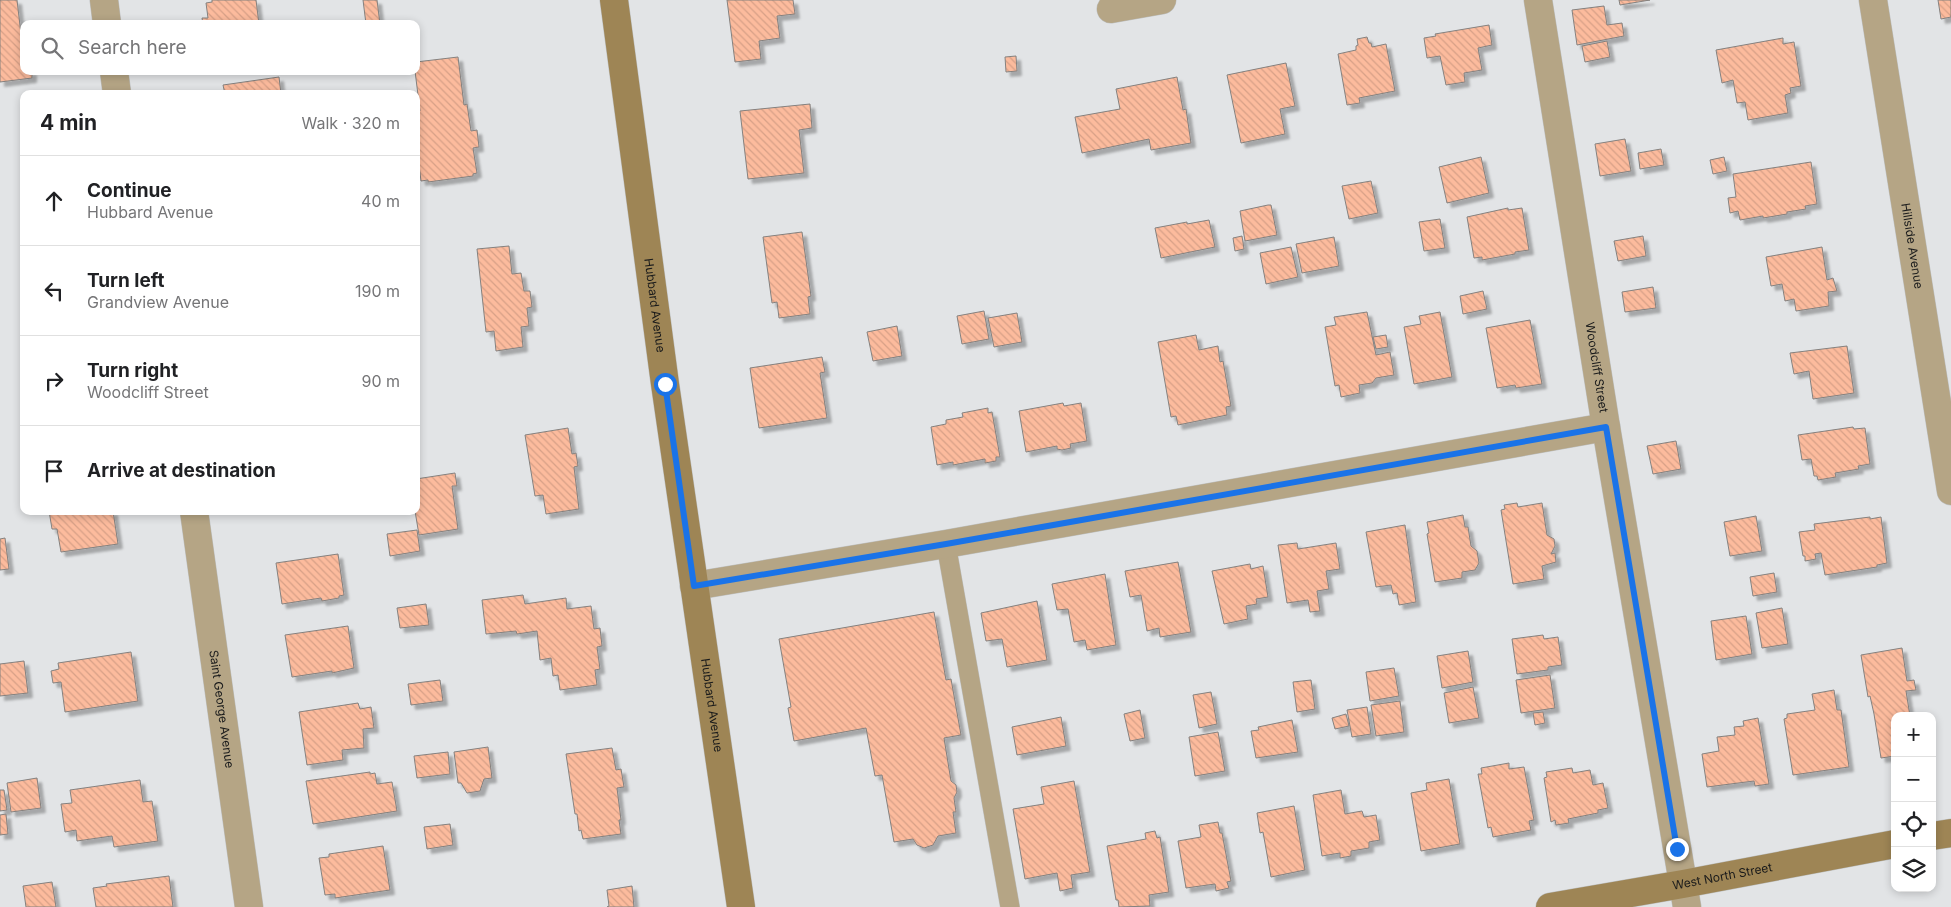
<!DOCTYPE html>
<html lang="en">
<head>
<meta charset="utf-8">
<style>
	body { margin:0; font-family:Inter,sans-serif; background:#f6f6f6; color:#202124 }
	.controls { position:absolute; right:15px; bottom:15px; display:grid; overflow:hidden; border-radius:10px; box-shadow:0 2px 8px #0003 }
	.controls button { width:45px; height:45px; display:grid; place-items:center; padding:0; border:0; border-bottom:1px solid #e0e0e0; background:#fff; color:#202124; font:25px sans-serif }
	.stop { position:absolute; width:15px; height:15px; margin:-11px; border:4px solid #1a73e8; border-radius:50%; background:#fff }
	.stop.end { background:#1a73e8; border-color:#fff; box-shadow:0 1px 5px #0008 }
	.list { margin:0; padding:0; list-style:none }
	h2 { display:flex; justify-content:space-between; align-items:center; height:65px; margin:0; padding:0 20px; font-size:21px }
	h2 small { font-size:16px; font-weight:400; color:#757577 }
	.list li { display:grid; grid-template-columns:32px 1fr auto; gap:15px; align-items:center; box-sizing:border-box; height:90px; padding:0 20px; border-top:1px solid #e0e0e0 }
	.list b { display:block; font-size:19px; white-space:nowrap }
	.list p { margin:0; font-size:16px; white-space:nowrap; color:#757577 }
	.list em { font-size:16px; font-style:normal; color:#757577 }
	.icon { flex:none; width:28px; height:28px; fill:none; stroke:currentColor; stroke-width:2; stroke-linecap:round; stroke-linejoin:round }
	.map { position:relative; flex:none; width:1951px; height:907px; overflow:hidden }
	.search { position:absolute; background:#fff; box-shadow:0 2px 8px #0003; left:20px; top:20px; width:400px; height:55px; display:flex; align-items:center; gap:12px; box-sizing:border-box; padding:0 18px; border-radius:10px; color:#757577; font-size:19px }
	.panel { position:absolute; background:#fff; box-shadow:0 2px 8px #0003; left:20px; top:90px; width:400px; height:425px; border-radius:10px }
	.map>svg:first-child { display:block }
	.building { fill:url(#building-back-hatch); stroke:#84817f; filter:url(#shadow) }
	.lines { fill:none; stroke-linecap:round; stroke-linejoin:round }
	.lane-casing { stroke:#bec0c1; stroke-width:20 }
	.street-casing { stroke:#bec0c1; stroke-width:29 }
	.secondary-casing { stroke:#bec0c1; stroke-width:29 }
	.lane { stroke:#b5a585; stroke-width:19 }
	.street { stroke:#b5a585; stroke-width:28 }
	.secondary { stroke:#9e8555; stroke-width:28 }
	.route { stroke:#1a73e8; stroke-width:6 }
	.labels { text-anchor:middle; stroke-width:4; stroke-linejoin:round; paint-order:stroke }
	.street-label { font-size:12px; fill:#191a1b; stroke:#eff2f4 }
</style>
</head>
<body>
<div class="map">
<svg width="1951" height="907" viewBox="0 0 1951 907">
	<defs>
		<pattern id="building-back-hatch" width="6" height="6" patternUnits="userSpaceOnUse" patternTransform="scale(1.25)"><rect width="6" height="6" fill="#fcbb9d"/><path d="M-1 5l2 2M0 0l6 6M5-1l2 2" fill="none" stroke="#d7a087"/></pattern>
		<filter id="shadow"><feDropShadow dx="4.5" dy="4.5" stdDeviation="1" flood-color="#0004"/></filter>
	</defs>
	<rect width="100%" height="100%" fill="#e2e4e6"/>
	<g class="building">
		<polygon points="0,0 17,0 21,34 24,34 24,71 32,71 32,78 0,82"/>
		<polygon points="212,0 256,0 259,24 203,24 202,18 208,18 206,3 212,2"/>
		<polygon points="363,0 377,0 380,24 366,24"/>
		<polygon points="727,0 793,0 795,14 777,16 780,38 759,41 761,59 735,62"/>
		<polygon points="1619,0 1650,0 1620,5"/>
		<polygon points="1938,0 1951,0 1951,17 1941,19"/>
		<polygon points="1604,6 1607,25 1622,23 1624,36 1577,45 1572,10"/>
		<polygon points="1489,25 1492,45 1478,48 1482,70 1464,73 1465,82 1446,85 1440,56 1427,58 1424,38 1436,36 1435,34"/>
		<polygon points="1367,37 1369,43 1371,43 1372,47 1386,44 1395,91 1359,98 1360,103 1347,105 1338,54 1356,50 1356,46 1358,45 1357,39"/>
		<polygon points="1783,38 1783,44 1794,42 1801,86 1790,88 1791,93 1785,95 1788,113 1748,120 1745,102 1737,103 1733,80 1722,83 1716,50"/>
		<polygon points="1607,41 1610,57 1585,62 1582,46"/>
		<polygon points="1016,56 1017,71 1006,72 1005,57"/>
		<polygon points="458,57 464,105 467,104 471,131 477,130 479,147 473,148 477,173 473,174 473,176 428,182 428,180 421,181 418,157 416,157 416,111 420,111 415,71 416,62"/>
		<polygon points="1286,63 1295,106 1280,109 1285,134 1241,143 1227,75"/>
		<polygon points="279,77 281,94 225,94 223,85"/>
		<polygon points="1177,77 1183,110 1186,109 1191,143 1151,150 1149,139 1082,153 1075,117 1120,109 1116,89"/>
		<polygon points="810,104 812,128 799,130 804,173 748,179 740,111"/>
		<polygon points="1625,139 1631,171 1600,176 1595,144"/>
		<polygon points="1661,149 1664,165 1640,169 1638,153"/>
		<polygon points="1481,157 1489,193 1447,203 1439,167"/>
		<polygon points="1724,157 1727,171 1713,174 1710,160"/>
		<polygon points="1811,162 1817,204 1805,206 1806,209 1787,212 1787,214 1763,218 1763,216 1740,220 1738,211 1730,213 1728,198 1736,197 1733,174"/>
		<polygon points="1371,181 1378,213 1349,219 1342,186"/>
		<polygon points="1268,205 1271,205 1277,235 1245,241 1240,211"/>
		<polygon points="1508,208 1508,210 1522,208 1529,250 1515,252 1515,254 1482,260 1482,257 1474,258 1467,217"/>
		<polygon points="1440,219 1445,248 1424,251 1419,222"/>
		<polygon points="1209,220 1215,247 1161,258 1155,228 1187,222 1187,224"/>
		<polygon points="802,232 811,296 808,297 810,314 779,318 777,302 772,303 763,237"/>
		<polygon points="1242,236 1244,249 1235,251 1233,238"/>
		<polygon points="1643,236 1646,256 1618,261 1614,241"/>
		<polygon points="1334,237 1339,266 1302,273 1296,244"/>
		<polygon points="509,246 512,274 521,273 524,291 530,291 532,307 527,308 529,326 521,327 523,347 496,351 494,331 486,332 477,249"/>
		<polygon points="1291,247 1298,277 1266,284 1260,253"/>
		<polygon points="1822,247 1827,280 1833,278 1837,291 1828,292 1829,306 1796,311 1794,299 1785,301 1782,284 1771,286 1766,257"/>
		<polygon points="1653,287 1656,308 1625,312 1622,292"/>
		<polygon points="1483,291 1487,309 1463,314 1460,296"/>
		<polygon points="984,311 989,339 962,344 957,316"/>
		<polygon points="1367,312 1376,355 1390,352 1394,375 1376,378 1372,383 1359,385 1360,393 1341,397 1339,385 1335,386 1325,327 1336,325 1334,317"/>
		<polygon points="1440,312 1452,377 1414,384 1404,327 1421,324 1419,316"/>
		<polygon points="1017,313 1022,342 994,347 988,318"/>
		<polygon points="1530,320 1542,384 1516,388 1515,385 1497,388 1486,328"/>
		<polygon points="897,326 902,356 873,361 867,332"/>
		<polygon points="1196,335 1199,350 1218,346 1220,362 1223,361 1231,406 1226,407 1227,415 1178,425 1176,416 1171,417 1158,342"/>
		<polygon points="1386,335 1388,347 1376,349 1373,337"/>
		<polygon points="1847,346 1854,393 1813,399 1809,371 1794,374 1790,353"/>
		<polygon points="822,357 825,372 820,373 827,418 759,428 750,368"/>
		<polygon points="1063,403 1064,406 1081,403 1087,441 1070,444 1071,448 1062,450 1057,449 1057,446 1026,452 1019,411"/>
		<polygon points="988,408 988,413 992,412 1000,457 996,457 996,461 985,463 985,459 953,465 953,462 937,465 931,427 946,424 946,420 963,417 962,413"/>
		<polygon points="1853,427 1854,429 1865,428 1870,464 1858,466 1859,469 1835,473 1836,477 1818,480 1817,476 1814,476 1811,459 1802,460 1798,435"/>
		<polygon points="568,428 572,454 576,453 578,466 574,467 579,509 546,514 543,495 535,496 525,435"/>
		<polygon points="1676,441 1681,469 1653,474 1647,446"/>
		<polygon points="455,473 457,486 452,486 458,529 419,535 415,511 416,479"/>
		<polygon points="1517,503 1518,507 1542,503 1547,535 1554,539 1555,546 1551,554 1555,553 1556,562 1542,566 1544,579 1513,584 1501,510 1505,509 1504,505"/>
		<polygon points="49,511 113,511 118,544 61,552 57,529 52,529"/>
		<polygon points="1463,515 1465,527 1468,527 1471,546 1477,551 1479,563 1475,570 1462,572 1462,578 1435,582 1427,534 1429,533 1427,522"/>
		<polygon points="1756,516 1762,551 1730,556 1724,522"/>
		<polygon points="1870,517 1870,519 1881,517 1887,563 1877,565 1877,567 1825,575 1821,553 1815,554 1816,559 1805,561 1805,556 1803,556 1799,532 1815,530 1814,524"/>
		<polygon points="1405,525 1416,602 1399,605 1397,593 1393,594 1391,585 1376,587 1366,532"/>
		<polygon points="417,530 420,551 390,556 387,534"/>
		<polygon points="5,538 9,569 0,570 0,539"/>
		<polygon points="1297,543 1298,549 1336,543 1340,569 1326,571 1329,589 1317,591 1320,611 1310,612 1308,600 1287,603 1278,545"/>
		<polygon points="338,554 344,595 339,596 339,598 322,601 321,598 282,604 276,563"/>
		<polygon points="1178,562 1191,632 1160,637 1159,628 1147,631 1141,595 1130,597 1125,571"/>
		<polygon points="1250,564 1251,569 1263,566 1268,597 1256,599 1257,604 1246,606 1248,619 1224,624 1212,571"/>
		<polygon points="1774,573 1777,592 1753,596 1750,577"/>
		<polygon points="1105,574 1116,645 1087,650 1085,640 1074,642 1068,609 1057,610 1052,584"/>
		<polygon points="523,595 525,604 566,598 567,609 591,606 594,629 600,628 602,646 597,647 600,669 595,670 597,685 560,690 558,675 553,676 551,658 540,660 537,631 517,634 516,631 486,634 482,600"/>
		<polygon points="1037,601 1047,660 1007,667 1002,639 986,641 981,613"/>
		<polygon points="426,604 429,625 400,628 397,608"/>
		<polygon points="1782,608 1788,644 1762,648 1756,613"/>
		<polygon points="934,612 946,680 951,679 961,735 944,738 951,781 956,785 957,792 954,798 956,812 953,812 956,833 938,836 933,845 924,848 917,845 913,839 894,842 882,775 875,776 866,728 794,741 788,708 791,707 779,639"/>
		<polygon points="1746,616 1752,654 1716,660 1711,621"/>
		<polygon points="348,626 354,668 332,673 332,671 292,677 285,635"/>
		<polygon points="1543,635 1544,639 1558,637 1562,665 1548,667 1548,670 1517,674 1512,639"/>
		<polygon points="1902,648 1907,681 1914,680 1916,690 1906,691 1910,716 1895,716 1895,756 1881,758 1874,714 1870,696 1868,697 1861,655"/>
		<polygon points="1468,651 1473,682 1442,688 1437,656"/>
		<polygon points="131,652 138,701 65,712 61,682 53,683 51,671 59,669 58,663"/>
		<polygon points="24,661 28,693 0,696 0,664"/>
		<polygon points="1394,668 1399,696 1370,701 1366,672"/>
		<polygon points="1550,675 1555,708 1521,713 1516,680"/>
		<polygon points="440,680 443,701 411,705 408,684"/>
		<polygon points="1311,680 1315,709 1297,712 1293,682"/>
		<polygon points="1473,687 1479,718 1449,723 1444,693"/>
		<polygon points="1834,690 1837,710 1841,710 1849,767 1793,775 1784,719 1787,718 1787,714 1815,710 1812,694"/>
		<polygon points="1211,692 1217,724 1199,728 1193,695"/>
		<polygon points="1400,701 1404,732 1376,736 1371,705"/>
		<polygon points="358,703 360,709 371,707 374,728 363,729 364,748 342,750 343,760 307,765 299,712"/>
		<polygon points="1367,707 1371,734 1352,737 1347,710"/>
		<polygon points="1140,710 1145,738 1130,741 1124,714"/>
		<polygon points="1543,712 1545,723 1535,725 1533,713"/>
		<polygon points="1346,714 1349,726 1335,729 1332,718"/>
		<polygon points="1061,717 1066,746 1017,755 1012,727"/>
		<polygon points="1758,718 1769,784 1755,786 1754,781 1707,787 1702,754 1719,751 1717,737 1735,735 1734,727 1744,726 1743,721"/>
		<polygon points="1292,720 1298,752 1256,758 1251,731 1259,730 1258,727"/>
		<polygon points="1218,732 1225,771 1195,776 1189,737"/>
		<polygon points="488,747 492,778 484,779 480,791 467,793 461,783 458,783 454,752"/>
		<polygon points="612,748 616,770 621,769 624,787 617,788 621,820 619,820 621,834 583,839 581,830 579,831 577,814 575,814 566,754"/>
		<polygon points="448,752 450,774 417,778 414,756"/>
		<polygon points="1509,763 1509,769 1524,767 1534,820 1529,821 1531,830 1493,837 1491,827 1488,828 1478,774 1482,774 1481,768"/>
		<polygon points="1572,768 1573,773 1590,770 1593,785 1603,783 1608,808 1598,810 1598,813 1568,819 1569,823 1556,825 1555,820 1551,822 1544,778 1547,777 1546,772"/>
		<polygon points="370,772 370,774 375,773 377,784 392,782 397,811 313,824 306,781"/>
		<polygon points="37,778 41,808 11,812 7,783"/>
		<polygon points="1449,779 1460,844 1421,851 1411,793 1427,790 1426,783"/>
		<polygon points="140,780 143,802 152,801 158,841 114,847 112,836 77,841 76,830 65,832 61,804 72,803 70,790"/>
		<polygon points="1074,781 1090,872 1071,875 1073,888 1060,891 1057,873 1025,879 1013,809 1044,804 1041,787"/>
		<polygon points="0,790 4,790 7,810 0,811"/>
		<polygon points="1341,790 1345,814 1362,811 1364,817 1376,815 1380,840 1369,842 1369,848 1351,851 1351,856 1340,858 1340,853 1322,856 1313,795"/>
		<polygon points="1294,806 1305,870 1271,877 1263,832 1260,833 1257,813"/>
		<polygon points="6,814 8,834 0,835 0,815"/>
		<polygon points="1218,822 1220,833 1222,833 1231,881 1227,882 1229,888 1216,891 1215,884 1186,888 1178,841 1201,837 1199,825"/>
		<polygon points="450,824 453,845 427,849 424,827"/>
		<polygon points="1155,831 1157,838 1160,837 1169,892 1149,895 1150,906 1119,907 1118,900 1116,900 1107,846 1146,839 1145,833"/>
		<polygon points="383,846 390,890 335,898 335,894 325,895 319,858 329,857 329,854"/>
		<polygon points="169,876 173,907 96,907 93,888 107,886 106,884"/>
		<polygon points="52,882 56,907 26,907 23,886"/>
		<polygon points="632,886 634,907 607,907 609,906 607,890"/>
	</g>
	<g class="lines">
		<defs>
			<polyline id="lane" points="946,544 1010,907"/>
			<g id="street">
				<polyline points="104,0 107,24"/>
				<path id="s1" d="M 1538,0 L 1606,427 L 1687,907"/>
				<path id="s2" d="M 1873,0 L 1951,491"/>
				<polyline points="1111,9 1162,0"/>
				<polyline points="114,71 117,94"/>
				<path id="s3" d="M 194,511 L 249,907"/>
				<polyline points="694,586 946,544 1606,427"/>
			</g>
			<g id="secondary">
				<path id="s4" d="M 614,0 L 665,384 L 741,907"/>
				<polyline points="1932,836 1951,833"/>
				<path id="s5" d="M 1550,907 L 1683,884 L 1895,844"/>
			</g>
		</defs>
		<use href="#lane" class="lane-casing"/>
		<use href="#street" class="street-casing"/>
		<use href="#secondary" class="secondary-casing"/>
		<use href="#lane" class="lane"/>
		<use href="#street" class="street"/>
		<use href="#secondary" class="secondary"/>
	</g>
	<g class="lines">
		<polyline class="route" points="665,384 694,586 946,544 1606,427 1677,849"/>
	</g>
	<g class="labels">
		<g class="street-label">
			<text dy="4" stroke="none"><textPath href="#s2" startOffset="249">Hillside Avenue</textPath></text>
			<text dy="4" stroke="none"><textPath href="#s4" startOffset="308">Hubbard Avenue</textPath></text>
			<text dy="4" stroke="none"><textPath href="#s1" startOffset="372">Woodcliff Street</textPath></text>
			<text dy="4" stroke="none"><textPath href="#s4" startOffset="712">Hubbard Avenue</textPath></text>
			<text dy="4" stroke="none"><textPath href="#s3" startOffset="200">Saint George Avenue</textPath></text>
			<text dy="4" stroke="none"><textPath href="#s5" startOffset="175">West North Street</textPath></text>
		</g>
	</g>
</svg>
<div class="controls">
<button>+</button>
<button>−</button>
<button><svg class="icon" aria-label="locate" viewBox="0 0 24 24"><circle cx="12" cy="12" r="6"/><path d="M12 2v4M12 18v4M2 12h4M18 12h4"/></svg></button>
<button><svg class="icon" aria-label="layers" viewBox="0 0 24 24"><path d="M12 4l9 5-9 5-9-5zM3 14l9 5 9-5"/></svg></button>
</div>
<div class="stop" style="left:665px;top:384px"></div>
<div class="stop end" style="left:1677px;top:849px"></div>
<div class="search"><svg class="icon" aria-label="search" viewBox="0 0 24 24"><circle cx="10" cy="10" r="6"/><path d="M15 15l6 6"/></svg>Search here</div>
<section class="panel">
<h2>4 min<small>Walk · 320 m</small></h2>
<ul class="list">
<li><svg class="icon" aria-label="ahead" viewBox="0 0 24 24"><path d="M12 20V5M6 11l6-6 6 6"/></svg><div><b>Continue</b><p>Hubbard Avenue</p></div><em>40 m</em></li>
<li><svg class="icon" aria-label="left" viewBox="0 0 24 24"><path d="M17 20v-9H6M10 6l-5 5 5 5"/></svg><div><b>Turn left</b><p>Grandview Avenue</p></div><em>190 m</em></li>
<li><svg class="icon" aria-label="right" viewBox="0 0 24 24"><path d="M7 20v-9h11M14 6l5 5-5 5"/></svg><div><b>Turn right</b><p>Woodcliff Street</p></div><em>90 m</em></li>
<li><svg class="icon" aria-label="arrive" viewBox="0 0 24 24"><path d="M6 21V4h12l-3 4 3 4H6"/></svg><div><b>Arrive at destination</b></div></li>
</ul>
</section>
</div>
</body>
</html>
